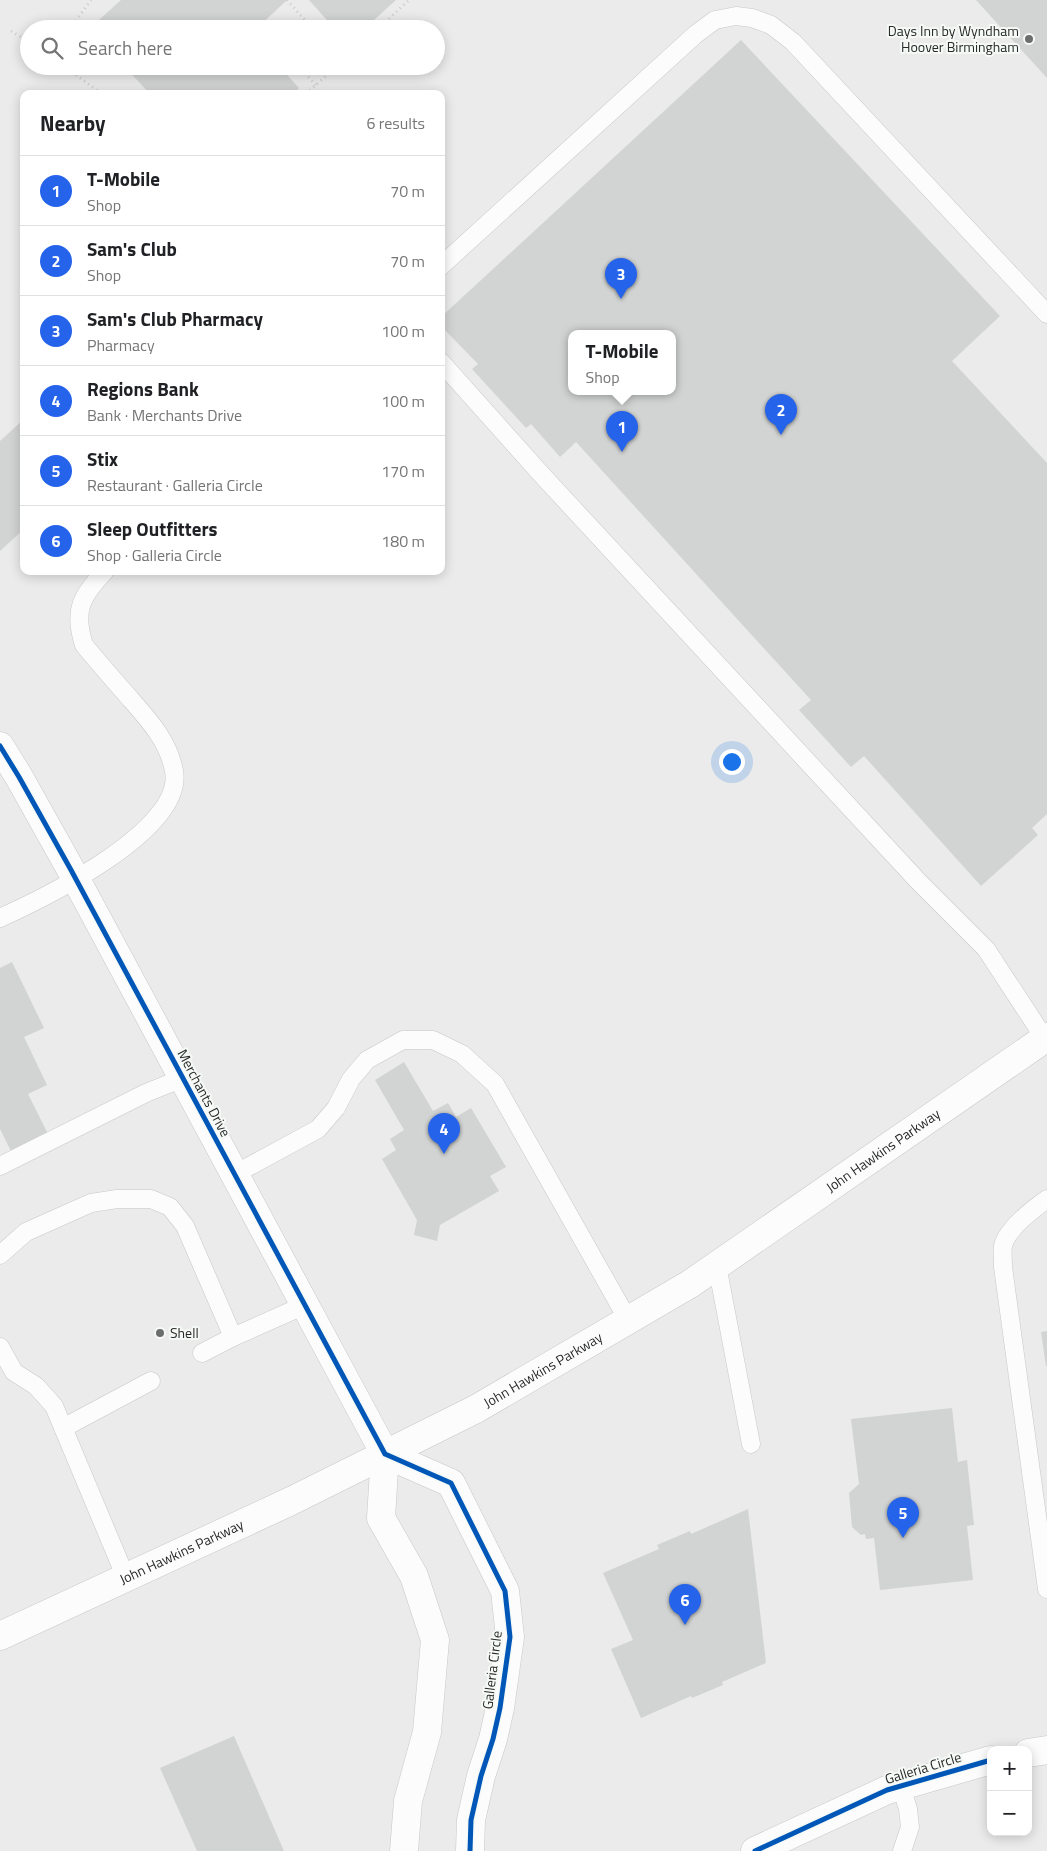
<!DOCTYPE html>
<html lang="en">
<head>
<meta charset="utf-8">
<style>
	body { margin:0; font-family:"Titillium Web",sans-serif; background:#f6f6f6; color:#202124 }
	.controls { position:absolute; right:15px; bottom:15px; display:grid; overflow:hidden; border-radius:10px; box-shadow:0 2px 12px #0003 }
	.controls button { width:45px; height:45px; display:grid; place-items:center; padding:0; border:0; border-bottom:1px solid #e0e0e0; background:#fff; color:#202124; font:25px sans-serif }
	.you { position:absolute; left:731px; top:761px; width:18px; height:18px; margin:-12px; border:4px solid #fff; border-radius:50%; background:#1a73e8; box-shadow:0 0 0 8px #1a73e833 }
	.badge { display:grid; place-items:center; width:32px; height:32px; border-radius:50%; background:#2563eb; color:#fff; font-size:16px; font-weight:700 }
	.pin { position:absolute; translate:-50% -41px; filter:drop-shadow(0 1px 2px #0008) }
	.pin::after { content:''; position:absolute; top:26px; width:18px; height:15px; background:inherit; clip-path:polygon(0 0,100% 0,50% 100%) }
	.popup { position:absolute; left:568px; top:330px; width:108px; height:65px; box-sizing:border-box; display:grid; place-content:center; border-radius:10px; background:#fff; filter:drop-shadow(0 1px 4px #0005); font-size:16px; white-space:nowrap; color:#757577 }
	.popup b { font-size:19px; color:#202124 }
	.popup::after { content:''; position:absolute; left:50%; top:100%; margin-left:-10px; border:10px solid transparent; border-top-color:#fff }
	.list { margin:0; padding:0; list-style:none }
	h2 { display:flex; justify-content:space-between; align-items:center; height:65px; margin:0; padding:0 20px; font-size:21px }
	h2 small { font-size:16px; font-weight:400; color:#757577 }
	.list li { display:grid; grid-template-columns:32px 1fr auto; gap:15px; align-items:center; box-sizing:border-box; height:70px; padding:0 20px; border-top:1px solid #e0e0e0 }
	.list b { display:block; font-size:19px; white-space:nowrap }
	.list p { margin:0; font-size:16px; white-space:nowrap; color:#757577 }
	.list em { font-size:16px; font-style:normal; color:#757577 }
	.icon { flex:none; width:28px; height:28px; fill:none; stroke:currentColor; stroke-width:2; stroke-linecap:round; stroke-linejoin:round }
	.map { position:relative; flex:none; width:1047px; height:1851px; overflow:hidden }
	.search { position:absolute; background:#fff; box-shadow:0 2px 12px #0003; left:20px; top:20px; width:425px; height:55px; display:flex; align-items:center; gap:12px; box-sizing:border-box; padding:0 18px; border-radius:28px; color:#757577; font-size:19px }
	.panel { position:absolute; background:#fff; box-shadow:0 2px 12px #0003; left:20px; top:90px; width:425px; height:485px; border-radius:10px }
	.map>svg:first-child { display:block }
	.building { fill:#d2d3d3; fill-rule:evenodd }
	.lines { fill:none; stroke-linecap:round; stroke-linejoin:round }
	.lane-casing { stroke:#c7c8c7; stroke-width:19 }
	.street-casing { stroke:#c7c8c7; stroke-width:29 }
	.secondary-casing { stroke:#c7c8c7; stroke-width:29 }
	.path { stroke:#caccca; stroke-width:3; stroke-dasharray:1 4; stroke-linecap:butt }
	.lane { stroke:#fcfcfc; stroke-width:18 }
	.street { stroke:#fcfcfc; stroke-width:28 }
	.secondary { stroke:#fcfcfc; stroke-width:28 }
	.cycleway-casing { stroke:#f6faf7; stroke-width:8 }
	.cycleway { stroke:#0057b8; stroke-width:5 }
	.poi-dot { fill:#6c6e6d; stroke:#f6faf7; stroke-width:2 }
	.labels { text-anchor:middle; stroke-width:4; stroke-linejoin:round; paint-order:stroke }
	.poi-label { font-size:14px; fill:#282a29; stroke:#f6faf7; text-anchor:end }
	.street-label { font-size:14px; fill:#282a29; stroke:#f6faf7 }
</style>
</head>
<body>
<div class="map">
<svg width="1047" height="1851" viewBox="0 0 1047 1851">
	<rect width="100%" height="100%" fill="#eaebea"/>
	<g class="building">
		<polygon points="121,0 287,0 256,29 89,29"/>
		<polygon points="309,0 396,0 364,29 335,29"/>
		<polygon points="976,0 1047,0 1047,78"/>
		<path d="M 741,40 L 1000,316 L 952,361 L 1047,463 L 1047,814 L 1032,828 L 1038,835 L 981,886 L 864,756 L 851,767 L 799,710 L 811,700 L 576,442 L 560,457 L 531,424 L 526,428 L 472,369 L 478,364 L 441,326 L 441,317 ZM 572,333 L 672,333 L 672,391 L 572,391 Z"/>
		<polygon points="124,66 279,66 299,88 293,94 150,94"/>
		<polygon points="24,419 24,529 0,551 0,441"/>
		<polygon points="12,962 44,1028 24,1037 47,1085 28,1094 49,1136 12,1153 0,1129 0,968"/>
		<polygon points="404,1062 433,1111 448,1103 456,1117 471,1108 506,1167 490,1176 499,1191 440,1225 437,1241 414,1235 417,1220 382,1159 396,1150 390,1139 404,1130 375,1080"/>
		<polygon points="1047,1331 1047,1366 1046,1366 1041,1332"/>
		<polygon points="952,1408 958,1462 967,1460 974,1525 967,1526 973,1580 880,1590 874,1538 866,1539 865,1534 861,1535 852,1527 849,1493 859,1484 851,1419"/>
		<polygon points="748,1509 766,1663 722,1682 723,1685 692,1698 691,1696 641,1718 611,1649 633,1640 603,1573 659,1549 657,1545 690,1531 691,1534"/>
		<polygon points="234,1736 284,1851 197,1851 160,1768"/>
	</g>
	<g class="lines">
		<defs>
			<g id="lane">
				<polyline points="441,266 696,34 715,20 736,16 752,18 771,25 793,42 1047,314"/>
				<polyline points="441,362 541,474 918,881 986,949 1045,1039"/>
				<path d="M 0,918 C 44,898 185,830 174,771 C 168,739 146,717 126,694 C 112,678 98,662 84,645 C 73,611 81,596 105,571"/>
				<polyline points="0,1166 146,1093 183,1078"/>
				<polyline points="235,1174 318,1129 336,1108 351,1079 367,1060 403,1040 433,1040 462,1054 495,1084 628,1320"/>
				<path d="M 1047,1199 C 1033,1209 1007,1229 1003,1246 C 1002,1252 1003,1260 1003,1267 L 1047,1589"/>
				<polyline points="0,1255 26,1232 91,1203 117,1199 151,1199 170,1207 185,1226 233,1337 305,1305"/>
				<polyline points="717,1265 751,1444"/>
				<polyline points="0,1347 14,1372 36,1386 54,1406 126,1578"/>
				<polyline points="202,1353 233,1337"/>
				<polyline points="63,1428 151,1381"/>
				<polyline points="901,1786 908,1809 910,1827 902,1851"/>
			</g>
			<g id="street">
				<polyline points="1028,1753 1047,1750"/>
				<polyline points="404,1851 408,1801 427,1732 435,1640 414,1576 381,1518 385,1454 451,1483 505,1591 510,1637 500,1708 493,1739 481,1776 471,1820 470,1851"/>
				<polyline points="755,1851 887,1790 991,1760"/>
			</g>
			<g id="secondary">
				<polyline points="0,746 19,777 71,870 385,1454"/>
				<path id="s1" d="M 0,1636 L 291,1501 L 476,1409 L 690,1284 L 1047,1037"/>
			</g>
		</defs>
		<use href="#lane" class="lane-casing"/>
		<use href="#street" class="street-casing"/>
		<use href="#secondary" class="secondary-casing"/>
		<g class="path">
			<polyline points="287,0 313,29"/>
			<polyline points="259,25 263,29"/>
			<polyline points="70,29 91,0"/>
			<polyline points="378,29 409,0"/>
			<polyline points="11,31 29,42"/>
			<polyline points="64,66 102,94"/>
			<polyline points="298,66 316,85"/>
			<polyline points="306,94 337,66"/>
		</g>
		<use href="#lane" class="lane"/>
		<use href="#street" class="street"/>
		<use href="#secondary" class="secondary"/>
		<defs>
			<g id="cycleway">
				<polyline points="0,746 19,777 71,870 385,1454 451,1483 505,1591 510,1637 500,1708 493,1739 481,1776 471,1820 470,1851"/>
				<polyline points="755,1851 887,1790 991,1760"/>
			</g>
		</defs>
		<use href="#cycleway" class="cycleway-casing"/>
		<use href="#cycleway" class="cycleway"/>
	</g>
	<g class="poi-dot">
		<circle cx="1029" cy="39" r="5"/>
		<circle cx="160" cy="1333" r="5"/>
	</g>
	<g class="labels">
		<g class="poi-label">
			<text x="1019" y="36">Days Inn by Wyndham<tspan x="1019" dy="16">Hoover Birmingham</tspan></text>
			<text x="170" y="1338" text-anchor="start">Shell</text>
		</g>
		<g class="street-label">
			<text transform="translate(204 1093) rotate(62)" y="5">Merchants Drive</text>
			<text dy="5" stroke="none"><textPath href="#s1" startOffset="1010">John Hawkins Parkway</textPath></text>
			<text dy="5" stroke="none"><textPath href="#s1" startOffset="605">John Hawkins Parkway</textPath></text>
			<text dy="5" stroke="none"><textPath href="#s1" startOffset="200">John Hawkins Parkway</textPath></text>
			<text transform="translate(492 1670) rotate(-83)" y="5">Galleria Circle</text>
			<text transform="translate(923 1768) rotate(-17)" y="5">Galleria Circle</text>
		</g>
	</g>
</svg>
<div class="controls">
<button>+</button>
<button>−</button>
</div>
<div class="you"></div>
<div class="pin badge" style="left:622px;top:452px">1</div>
<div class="popup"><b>T-Mobile</b>Shop</div>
<div class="pin badge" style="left:781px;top:435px">2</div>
<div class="pin badge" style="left:621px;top:299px">3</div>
<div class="pin badge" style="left:444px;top:1154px">4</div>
<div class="pin badge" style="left:903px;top:1538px">5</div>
<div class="pin badge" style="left:685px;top:1625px">6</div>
<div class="search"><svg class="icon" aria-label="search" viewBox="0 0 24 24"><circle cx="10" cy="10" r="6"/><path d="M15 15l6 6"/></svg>Search here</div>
<section class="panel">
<h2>Nearby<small>6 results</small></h2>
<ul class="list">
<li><span class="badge">1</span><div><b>T-Mobile</b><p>Shop</p></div><em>70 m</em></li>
<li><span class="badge">2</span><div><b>Sam's Club</b><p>Shop</p></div><em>70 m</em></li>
<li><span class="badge">3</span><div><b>Sam's Club Pharmacy</b><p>Pharmacy</p></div><em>100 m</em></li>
<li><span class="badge">4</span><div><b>Regions Bank</b><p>Bank · Merchants Drive</p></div><em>100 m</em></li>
<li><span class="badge">5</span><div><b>Stix</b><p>Restaurant · Galleria Circle</p></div><em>170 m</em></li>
<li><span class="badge">6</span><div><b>Sleep Outfitters</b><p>Shop · Galleria Circle</p></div><em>180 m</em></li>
</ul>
</section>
</div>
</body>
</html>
